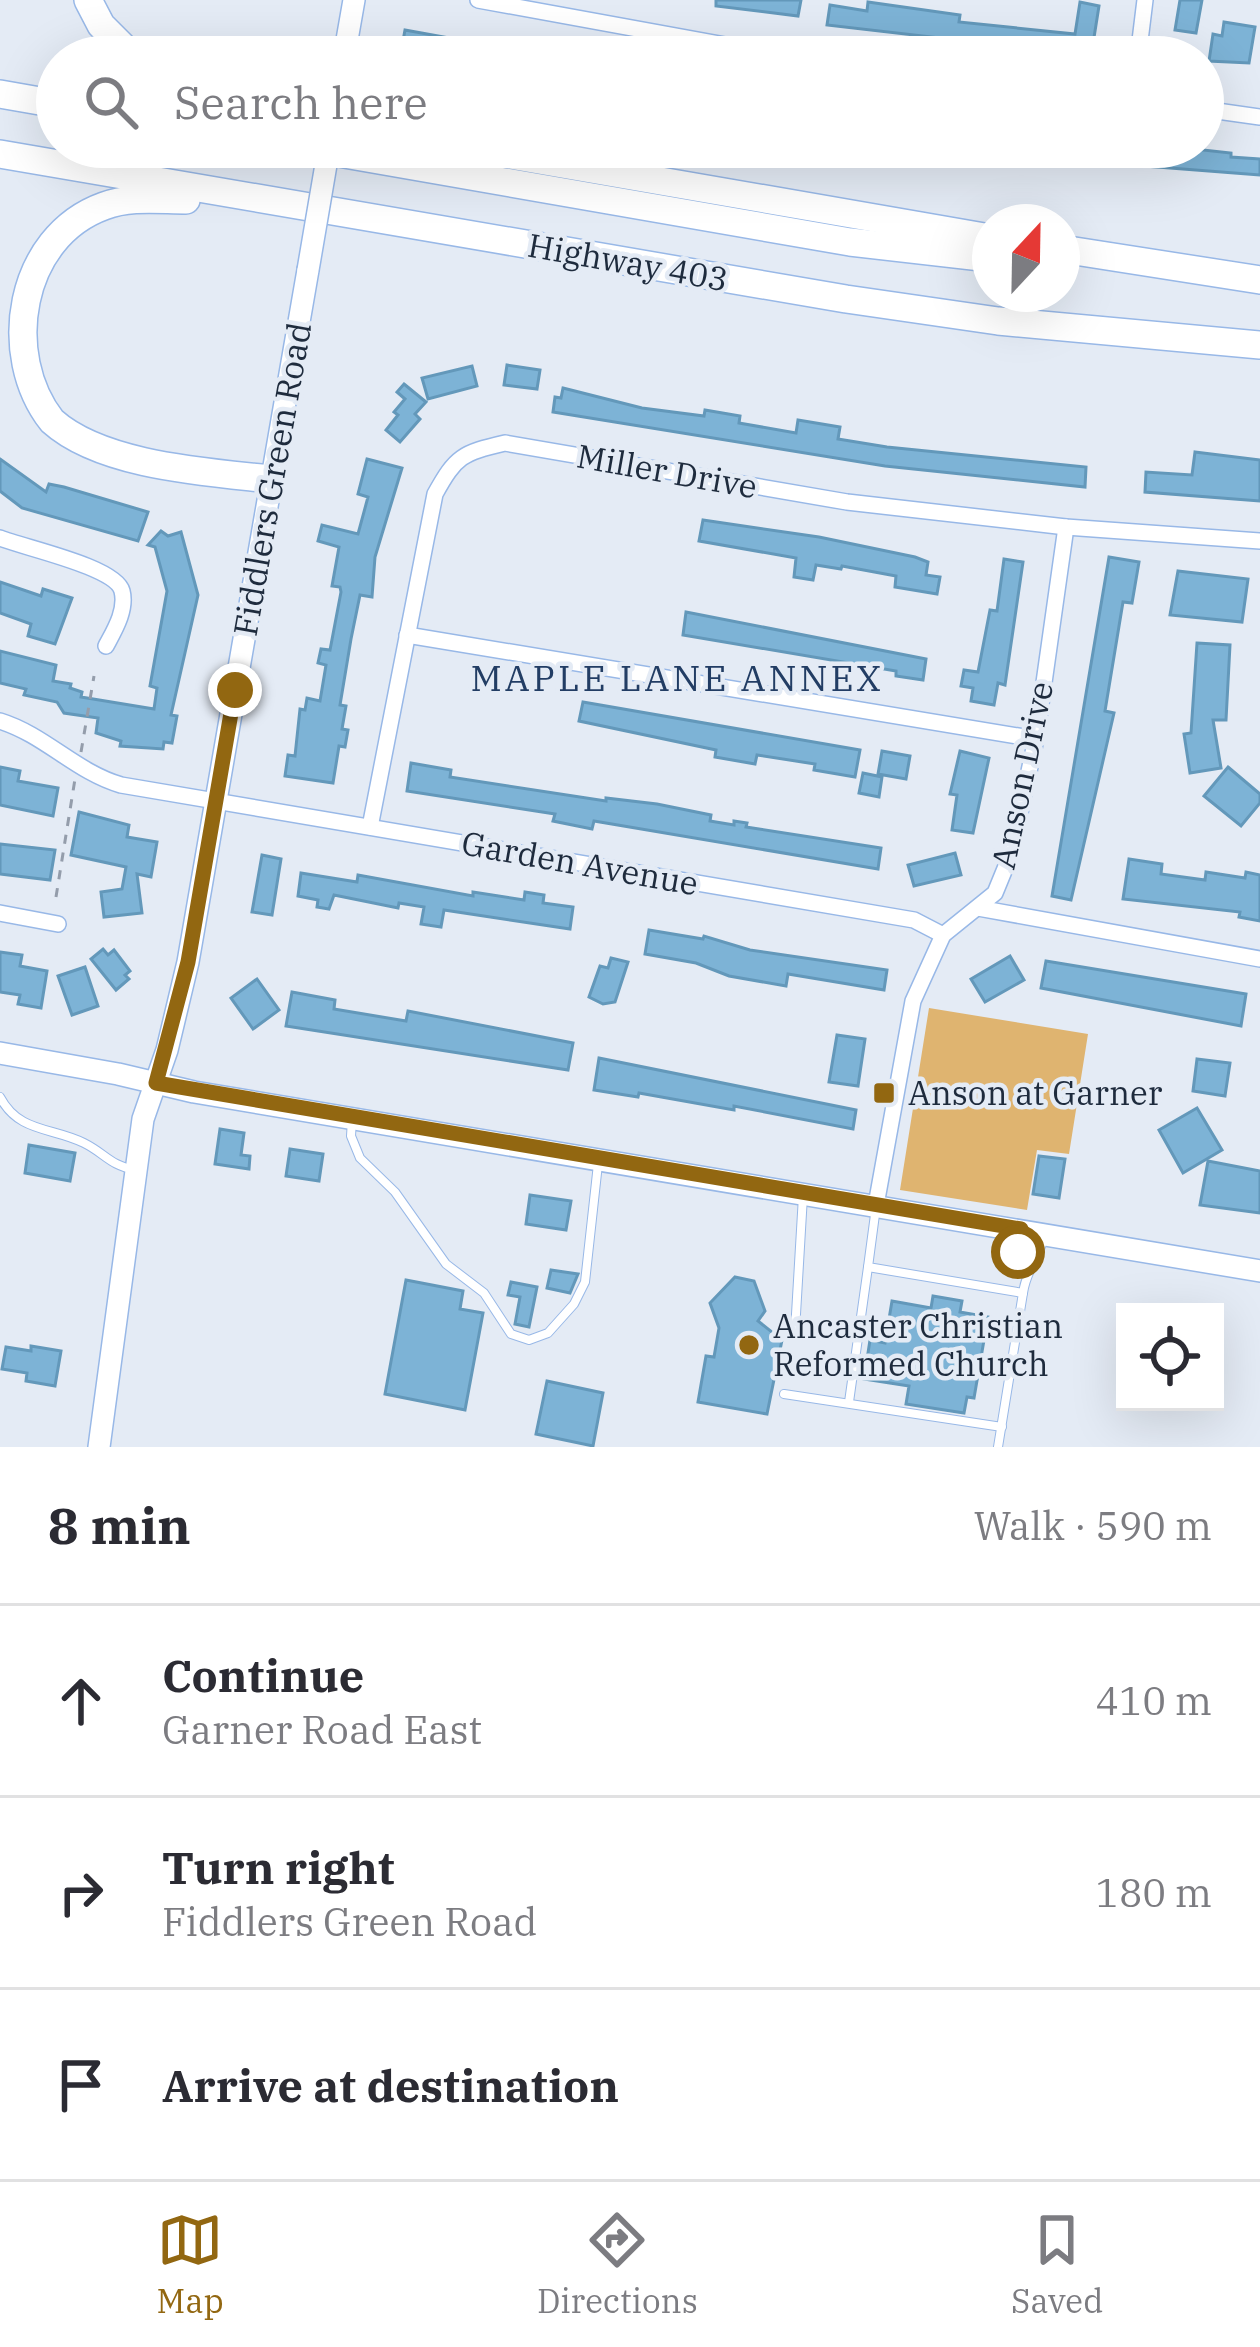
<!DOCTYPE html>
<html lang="en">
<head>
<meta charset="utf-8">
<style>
	body { margin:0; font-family:"IBM Plex Serif",serif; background:#f2f2f3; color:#2b2b33 }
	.controls { position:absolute; right:36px; bottom:36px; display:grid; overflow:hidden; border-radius:0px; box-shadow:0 12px 48px #0002 }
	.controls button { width:108px; height:108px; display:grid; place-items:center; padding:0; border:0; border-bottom:3px solid #e1e1e2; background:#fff; color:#2b2b33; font:60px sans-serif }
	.compass { position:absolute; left:972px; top:204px; width:108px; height:108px; border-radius:50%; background:#fff; box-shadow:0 12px 48px #0002; rotate:22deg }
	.stop { position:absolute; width:36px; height:36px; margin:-27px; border:9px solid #926711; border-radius:50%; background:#fff }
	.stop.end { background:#926711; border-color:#fff; box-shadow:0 3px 12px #0008 }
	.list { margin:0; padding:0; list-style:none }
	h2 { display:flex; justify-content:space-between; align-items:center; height:156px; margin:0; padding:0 48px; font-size:51px }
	h2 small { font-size:39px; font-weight:400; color:#7c7c81 }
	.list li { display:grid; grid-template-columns:78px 1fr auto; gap:36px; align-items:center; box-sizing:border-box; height:192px; padding:0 48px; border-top:3px solid #e1e1e2 }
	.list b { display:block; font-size:45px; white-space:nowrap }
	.list p { margin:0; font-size:39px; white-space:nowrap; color:#7c7c81 }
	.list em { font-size:39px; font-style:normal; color:#7c7c81 }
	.icon { flex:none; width:66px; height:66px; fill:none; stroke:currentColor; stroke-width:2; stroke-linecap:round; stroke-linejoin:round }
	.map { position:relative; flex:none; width:1260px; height:1447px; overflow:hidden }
	.search { position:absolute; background:#fff; box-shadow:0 12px 48px #0002; left:36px; right:36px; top:36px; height:132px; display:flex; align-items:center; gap:30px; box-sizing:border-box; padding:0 42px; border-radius:66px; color:#7c7c81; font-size:45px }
	.sheet { height:732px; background:#fff }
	nav { display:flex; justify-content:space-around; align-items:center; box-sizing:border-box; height:168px; border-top:3px solid #e1e1e2; background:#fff; font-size:33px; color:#7c7c81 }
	nav a { display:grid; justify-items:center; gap:6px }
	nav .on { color:#926711 }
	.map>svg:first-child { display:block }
	.green { fill:#dfb470 }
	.building { fill:#7db3d6; stroke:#6398ba; stroke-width:3 }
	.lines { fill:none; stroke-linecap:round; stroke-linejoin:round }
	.service-casing { stroke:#98b8e7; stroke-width:10 }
	.minor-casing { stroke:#98b8e7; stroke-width:18 }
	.secondary-casing { stroke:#98b8e7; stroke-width:24 }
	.motorway-casing { stroke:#98b8e7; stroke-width:30 }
	.path { stroke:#949dab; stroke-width:3; stroke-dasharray:9 9; stroke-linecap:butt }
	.service { stroke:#fff; stroke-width:8 }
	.minor { stroke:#fff; stroke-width:15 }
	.secondary { stroke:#fff; stroke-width:21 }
	.motorway { stroke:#fff; stroke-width:27 }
	.secondary-bridge-casing { stroke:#98b8e7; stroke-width:24; stroke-linecap:butt }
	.secondary-bridge { stroke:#fff; stroke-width:21 }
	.route { stroke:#926711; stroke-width:15 }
	.poi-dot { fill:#926711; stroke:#e4ebf5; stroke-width:4.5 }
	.labels { text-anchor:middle; stroke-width:9; stroke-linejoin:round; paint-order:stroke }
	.street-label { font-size:33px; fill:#1e2b3d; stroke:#e4ebf5 }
	.poi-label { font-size:33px; fill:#1e2b3d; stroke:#e4ebf5; text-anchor:start }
	.neighbourhood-label { font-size:36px; letter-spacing:3px; fill:#223d64; stroke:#e4ebf5 }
</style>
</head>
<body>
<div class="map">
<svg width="1260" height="1447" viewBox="0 0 1260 1447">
	<rect width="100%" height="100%" fill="#e4ebf5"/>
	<polygon class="green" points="929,1008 1088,1034 1069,1154 1037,1150 1027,1210 900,1190"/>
	<g class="building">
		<polygon points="716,0 801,0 798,16 716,6"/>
		<polygon points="1180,0 1202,0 1196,33 1175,30"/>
		<polygon points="868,2 960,15 959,22 1075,34 1080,2 1099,6 1092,50 1063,46 1062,52 827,25 830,5 867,11"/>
		<polygon points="1224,22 1255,27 1249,63 1209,61 1213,34 1222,36"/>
		<polygon points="405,30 521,51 520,57 400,57"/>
		<polygon points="1027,147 1176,147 1231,153 1231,157 1260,159 1260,175 1067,160 1026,154"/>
		<polygon points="507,365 540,370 537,389 504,385"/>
		<polygon points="472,366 477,386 428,399 422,378"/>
		<polygon points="404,384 426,402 415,414 420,419 400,442 386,430 398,415 394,412 405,399 397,392"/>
		<polygon points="563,388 642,408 704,416 705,410 740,416 739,423 796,433 798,420 840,427 838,439 887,447 1086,467 1085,487 885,466 553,412 555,397 561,398"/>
		<polygon points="1195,452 1260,460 1260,501 1145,492 1146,472 1192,475"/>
		<polygon points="0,459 46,492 49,484 64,487 148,512 138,541 22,508 0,491"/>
		<polygon points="367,459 402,468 375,557 372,597 360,595 351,639 340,705 346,706 342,729 348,730 345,747 339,746 333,783 285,776 288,755 295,756 300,709 305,710 307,698 320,701 326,665 318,663 321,649 330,650 341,592 340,587 332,586 339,547 318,541 322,525 358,534 368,497 358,494"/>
		<polygon points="703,520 819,537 915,557 928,562 926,575 940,577 937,594 895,587 896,576 842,566 841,569 816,565 813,580 794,577 796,558 699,541"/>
		<polygon points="161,531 168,536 181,532 198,595 171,715 177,716 172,743 164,742 163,749 120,746 121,741 96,733 98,718 64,713 57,702 24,695 26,689 0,683 0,651 56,665 53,681 71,684 70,688 82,692 81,697 154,709 157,688 150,686 167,591 155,547 148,545"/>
		<polygon points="1109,557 1139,562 1132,603 1123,602 1105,711 1114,713 1071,900 1052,896"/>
		<polygon points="1004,559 1023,562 1005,685 998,683 994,705 971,701 973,688 961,686 964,670 978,672 990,610 997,611"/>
		<polygon points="1178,571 1248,579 1242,622 1170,615"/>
		<polygon points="0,582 41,596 43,589 72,598 55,644 28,636 31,624 0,613"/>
		<polygon points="686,612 926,659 923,680 896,676 896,671 683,635"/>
		<polygon points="1197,643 1230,645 1226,720 1213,720 1221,768 1190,773 1184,734 1191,733"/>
		<polygon points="583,702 860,750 855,777 814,770 815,764 757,755 755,764 715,757 716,750 579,721"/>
		<polygon points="882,751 910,756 906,779 878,774"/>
		<polygon points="960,751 989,758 973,833 952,830 957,795 950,794"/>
		<polygon points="411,763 451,770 450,777 606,801 606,798 657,804 711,815 710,821 734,825 734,821 747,823 746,827 881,848 878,869 594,821 592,829 553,821 555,814 407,791"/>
		<polygon points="0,767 20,771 18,781 58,788 53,816 0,805"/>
		<polygon points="1228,767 1260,794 1260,803 1241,826 1204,796"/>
		<polygon points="863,773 882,777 879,797 859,793"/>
		<polygon points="79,812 129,825 127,837 157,842 151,877 137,874 142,913 104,917 101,892 122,889 126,867 71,855"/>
		<polygon points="0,844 55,850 50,880 0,874"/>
		<polygon points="955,853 961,875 914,886 908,865"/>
		<polygon points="262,855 281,859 272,915 252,912"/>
		<polygon points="1129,859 1162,864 1161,874 1205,880 1206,872 1245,878 1246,872 1260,875 1260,921 1239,917 1240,912 1123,899"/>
		<polygon points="301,873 357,882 358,875 473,896 473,892 524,900 525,892 544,895 543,903 573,907 570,929 444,910 441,927 421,924 424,907 399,903 398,908 334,895 329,909 317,907 318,900 298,896"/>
		<polygon points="649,930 703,939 704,936 750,950 887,970 884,990 788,974 786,986 729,976 696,963 645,954"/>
		<polygon points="103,949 108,955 114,950 130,971 125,975 129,979 116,990 91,959"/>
		<polygon points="0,952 22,955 20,966 47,971 41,1008 18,1004 20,995 0,992"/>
		<polygon points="1010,956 1024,980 985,1002 971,979"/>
		<polygon points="611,958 628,962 615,1002 603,1004 589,997 600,966 608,968"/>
		<polygon points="1046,961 1246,994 1241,1026 1041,988"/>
		<polygon points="85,967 98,1006 72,1015 58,976"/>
		<polygon points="257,979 279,1010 253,1029 231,998"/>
		<polygon points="292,992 335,1000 334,1009 406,1021 408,1011 573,1043 568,1070 286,1026"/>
		<polygon points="837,1035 865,1039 858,1086 829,1082"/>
		<polygon points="599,1058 856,1110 853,1129 734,1106 734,1110 639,1093 638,1097 594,1090"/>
		<polygon points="1197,1059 1230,1063 1225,1096 1193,1091"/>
		<polygon points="1197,1108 1222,1150 1183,1173 1159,1130"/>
		<polygon points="220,1129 244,1133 241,1155 250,1156 249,1169 215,1164"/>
		<polygon points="29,1145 75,1153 70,1181 25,1173"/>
		<polygon points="290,1149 323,1154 319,1181 286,1176"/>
		<polygon points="1039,1156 1065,1159 1059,1198 1033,1194"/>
		<polygon points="1208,1161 1260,1171 1260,1213 1200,1205"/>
		<polygon points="530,1195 571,1201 566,1230 526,1224"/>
		<polygon points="551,1270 578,1274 570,1293 547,1288"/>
		<polygon points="735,1277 754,1281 765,1311 758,1321 782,1340 767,1414 698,1402 706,1356 714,1357 719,1328 710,1303"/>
		<polygon points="406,1280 463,1291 460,1309 483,1313 465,1410 385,1394"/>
		<polygon points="511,1282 537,1287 529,1327 515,1324 520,1297 508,1295"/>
		<polygon points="933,1296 962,1301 960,1312 988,1317 974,1398 967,1397 964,1413 906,1404 909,1386 864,1379 870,1340 885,1343 892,1301 931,1308"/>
		<polygon points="31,1346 61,1351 55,1386 26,1381 27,1373 2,1369 6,1347 31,1351"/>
		<polygon points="547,1381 603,1393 593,1446 536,1434"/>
	</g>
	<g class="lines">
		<defs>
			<g id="service">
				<path d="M 0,1097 C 19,1133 52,1127 84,1143 C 106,1154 109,1165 136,1170"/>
				<polyline points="352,1120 351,1136 360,1158 395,1192 446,1264 484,1293 511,1334 529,1340 548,1333 574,1304 585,1282 598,1164"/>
				<path d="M 876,1207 L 868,1267 L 1023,1293 C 1026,1271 1038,1259 1044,1238"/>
				<polyline points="1020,1232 1018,1253 1026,1270"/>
				<polyline points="795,1331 803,1196"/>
				<polyline points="784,1394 1002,1427"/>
				<polyline points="849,1402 868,1267"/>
				<polyline points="998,1447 1023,1293"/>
			</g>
			<g id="minor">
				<polyline points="478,0 791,57"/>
				<polyline points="1138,57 1145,0"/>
				<polyline points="1203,109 1260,117"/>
				<path d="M 0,538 C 25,548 116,567 122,591 C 127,610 114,631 106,646"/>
				<polyline points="407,635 1036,739"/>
				<path d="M 0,721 C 45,735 76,772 121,785 L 914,920 L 943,935"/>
				<path d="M 370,827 L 435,494 C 456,456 462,453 505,443 L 847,502 L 1066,527 L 1260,541"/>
				<polyline points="978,908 1260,959"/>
				<polyline points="0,913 58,924"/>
				<polyline points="876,1205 913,1001 943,935 995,893 1011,854 1036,739 1066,527"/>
			</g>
			<g id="secondary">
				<polyline points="344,57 354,0"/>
				<polyline points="0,1053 118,1074 194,1092 1260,1271"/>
				<polyline points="99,1447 143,1119 167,1050 188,962 308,270"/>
			</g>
			<g id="motorway">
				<polyline points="88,0 101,25 133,57"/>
				<polyline points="0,94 57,104"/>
				<polyline points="304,147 850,242 990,258"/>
				<polyline points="464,147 990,238"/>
				<polyline points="0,154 846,299 998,321 1260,345"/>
				<path d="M 186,200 C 159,200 130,196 104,206 C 18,237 0,355 52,421 C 102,466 207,472 271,479"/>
				<polyline points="1062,249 1260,280"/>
			</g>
		</defs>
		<use href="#service" class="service-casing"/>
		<use href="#minor" class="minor-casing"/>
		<use href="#secondary" class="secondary-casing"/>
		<use href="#motorway" class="motorway-casing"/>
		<g class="path">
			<polyline points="81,752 94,676"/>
			<polyline points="56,897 75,779"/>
		</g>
		<use href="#service" class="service"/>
		<use href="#minor" class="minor"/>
		<use href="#secondary" class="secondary"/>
		<use href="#motorway" class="motorway"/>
		<defs>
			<polyline id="secondary-bridge" points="308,270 329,147"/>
		</defs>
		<use href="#secondary-bridge" class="secondary-bridge-casing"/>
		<use href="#secondary-bridge" class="secondary-bridge"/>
	</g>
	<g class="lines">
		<polyline class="route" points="235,690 188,962 156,1083 1021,1229 1018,1252"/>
	</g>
	<g class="poi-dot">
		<rect x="872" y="1081" width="24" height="24" rx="6"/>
		<circle cx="749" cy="1345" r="12"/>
	</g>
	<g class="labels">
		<g class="street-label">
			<text transform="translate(628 262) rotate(10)" y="12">Highway 403</text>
			<text transform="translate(667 471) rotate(10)" y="12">Miller Drive</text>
			<text transform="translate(272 479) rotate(-80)" y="12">Fiddlers Green Road</text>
			<text transform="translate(1022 775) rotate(-78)" y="12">Anson Drive</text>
			<text transform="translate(580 863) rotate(10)" y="12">Garden Avenue</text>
		</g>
		<g class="poi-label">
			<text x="908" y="1105">Anson at Garner</text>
			<text x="773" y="1338">Ancaster Christian<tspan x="773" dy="38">Reformed Church</tspan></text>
		</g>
		<g class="neighbourhood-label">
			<text x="677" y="691">MAPLE LANE ANNEX</text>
		</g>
	</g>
</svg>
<div class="controls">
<button><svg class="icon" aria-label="locate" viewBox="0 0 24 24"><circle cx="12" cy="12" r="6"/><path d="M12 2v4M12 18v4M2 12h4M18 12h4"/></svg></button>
</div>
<svg class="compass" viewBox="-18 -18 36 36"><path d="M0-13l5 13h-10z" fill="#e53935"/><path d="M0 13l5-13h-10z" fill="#7c7c81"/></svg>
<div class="stop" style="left:1018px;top:1252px"></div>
<div class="stop end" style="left:235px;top:690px"></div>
<div class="search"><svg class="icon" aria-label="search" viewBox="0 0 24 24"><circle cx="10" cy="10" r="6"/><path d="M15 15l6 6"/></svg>Search here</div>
</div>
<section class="sheet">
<h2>8 min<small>Walk · 590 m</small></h2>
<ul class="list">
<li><svg class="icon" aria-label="ahead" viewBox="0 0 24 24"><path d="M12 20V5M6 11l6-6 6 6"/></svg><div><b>Continue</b><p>Garner Road East</p></div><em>410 m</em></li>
<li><svg class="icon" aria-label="right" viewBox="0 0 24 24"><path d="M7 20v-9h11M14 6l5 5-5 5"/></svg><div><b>Turn right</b><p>Fiddlers Green Road</p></div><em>180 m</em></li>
<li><svg class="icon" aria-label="arrive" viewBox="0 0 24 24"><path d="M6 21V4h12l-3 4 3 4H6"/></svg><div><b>Arrive at destination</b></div></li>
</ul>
</section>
<nav>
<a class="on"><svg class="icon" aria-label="map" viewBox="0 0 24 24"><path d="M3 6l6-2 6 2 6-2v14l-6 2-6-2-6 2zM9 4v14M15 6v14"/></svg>Map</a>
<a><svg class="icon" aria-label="directions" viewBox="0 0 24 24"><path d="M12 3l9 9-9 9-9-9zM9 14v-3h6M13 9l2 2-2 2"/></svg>Directions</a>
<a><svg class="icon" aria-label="saved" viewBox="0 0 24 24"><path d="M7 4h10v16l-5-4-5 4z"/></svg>Saved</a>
</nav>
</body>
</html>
